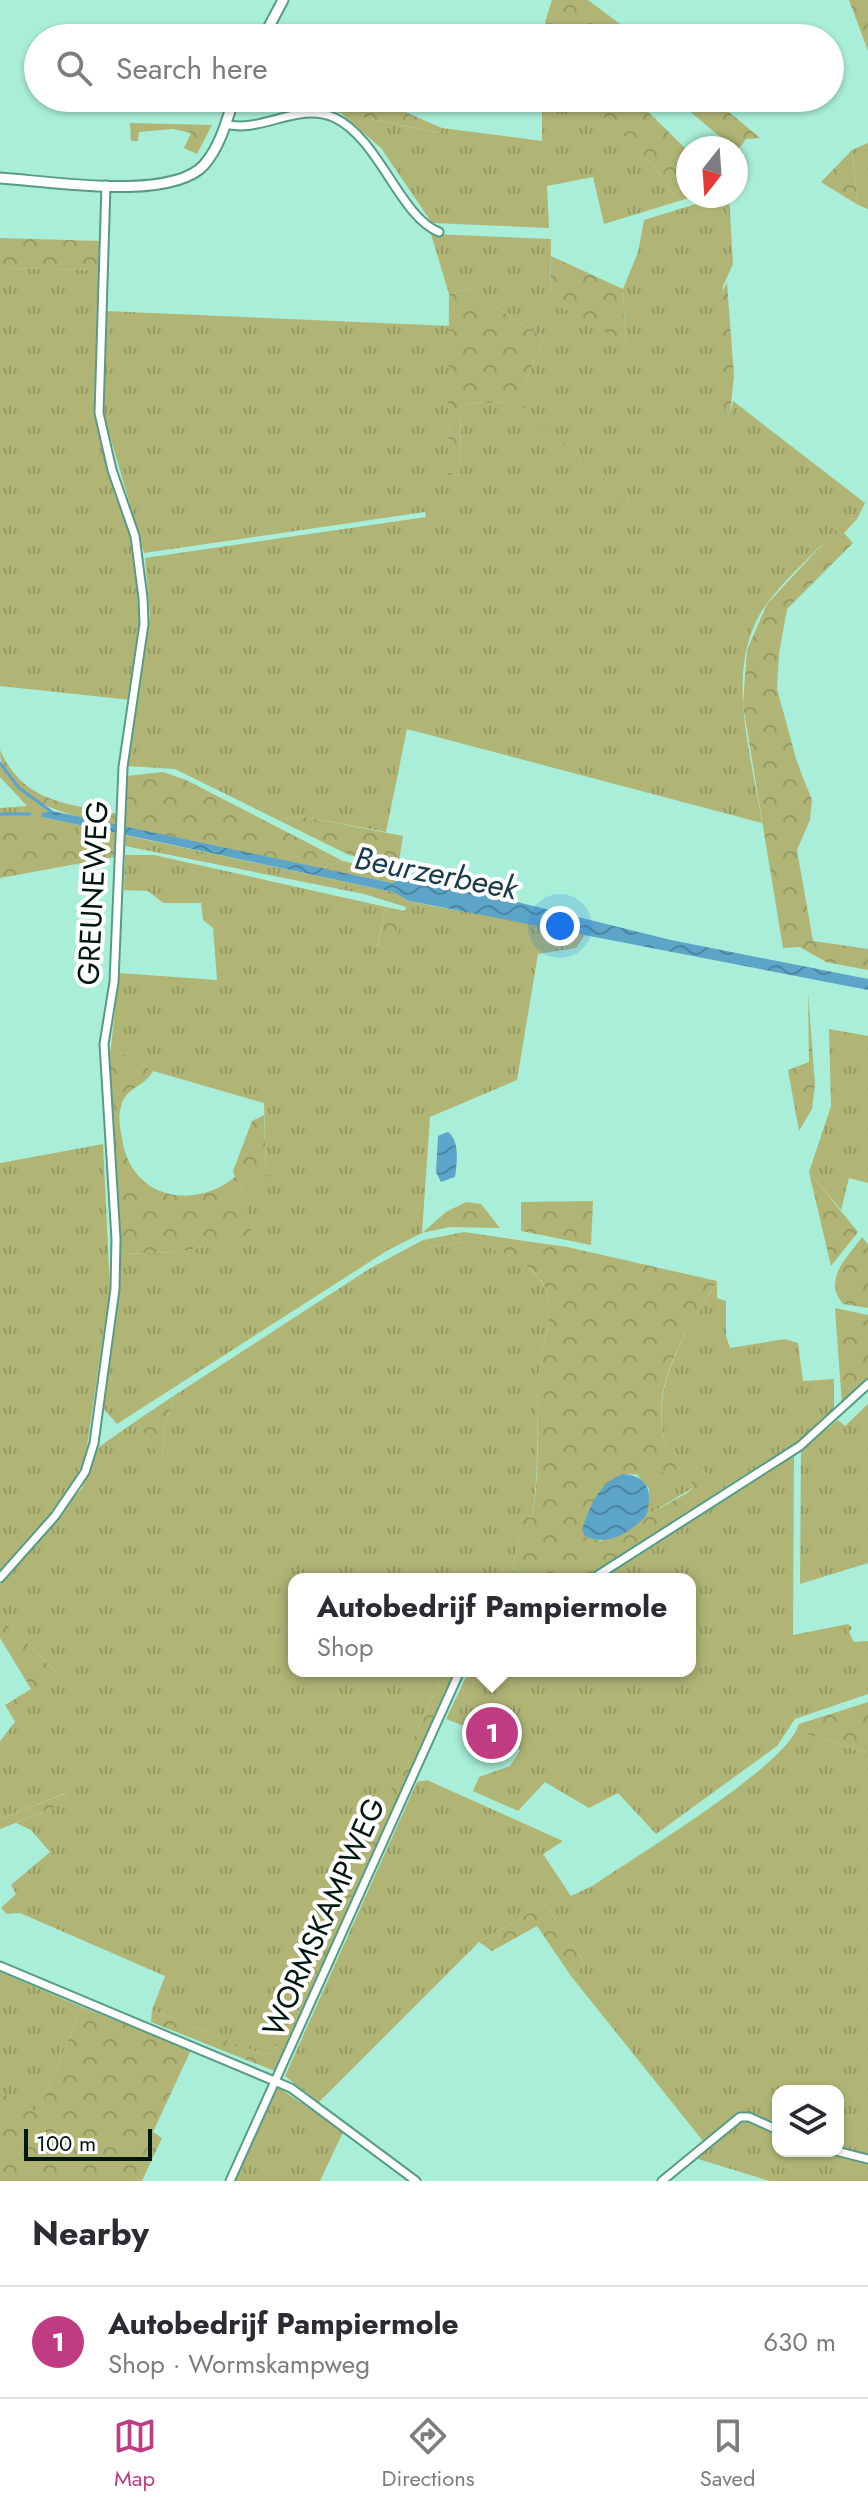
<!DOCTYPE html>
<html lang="en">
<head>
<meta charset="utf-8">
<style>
	body { margin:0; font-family:Jost,sans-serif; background:#f2f2f3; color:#2b2b33 }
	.controls { position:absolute; right:24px; bottom:24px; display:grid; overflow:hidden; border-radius:16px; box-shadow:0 2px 6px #0004 }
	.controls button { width:72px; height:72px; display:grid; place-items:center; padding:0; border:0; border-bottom:2px solid #e1e1e2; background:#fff; color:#2b2b33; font:40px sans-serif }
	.compass { position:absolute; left:676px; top:136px; width:72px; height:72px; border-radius:50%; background:#fff; box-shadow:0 2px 6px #0004; rotate:197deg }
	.scale { position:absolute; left:24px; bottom:20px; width:128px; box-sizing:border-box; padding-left:8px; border:4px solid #001710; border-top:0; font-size:22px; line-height:28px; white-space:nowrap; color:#001710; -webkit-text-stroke:6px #fefefe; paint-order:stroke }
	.you { position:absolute; left:560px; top:926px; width:28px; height:28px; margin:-20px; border:6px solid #fff; border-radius:50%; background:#1a73e8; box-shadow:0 0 0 12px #1a73e833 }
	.badge { display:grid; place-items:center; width:52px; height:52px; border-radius:50%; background:#c03c82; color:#fff; font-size:26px; font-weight:700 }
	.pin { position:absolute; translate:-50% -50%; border:4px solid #fff; box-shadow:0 2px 8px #0006 }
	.popup { position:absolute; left:288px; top:1573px; width:408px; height:104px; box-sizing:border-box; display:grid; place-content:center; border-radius:16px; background:#fff; filter:drop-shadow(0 2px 6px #0005); font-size:26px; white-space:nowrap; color:#7c7c81 }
	.popup b { font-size:30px; color:#2b2b33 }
	.popup::after { content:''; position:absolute; left:50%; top:100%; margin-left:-16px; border:16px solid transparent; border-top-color:#fff }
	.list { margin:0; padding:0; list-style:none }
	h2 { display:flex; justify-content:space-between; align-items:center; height:104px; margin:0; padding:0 32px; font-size:34px }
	h2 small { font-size:26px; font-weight:400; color:#7c7c81 }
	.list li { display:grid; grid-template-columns:52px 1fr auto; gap:24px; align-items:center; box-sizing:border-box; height:112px; padding:0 32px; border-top:2px solid #e1e1e2 }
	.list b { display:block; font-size:30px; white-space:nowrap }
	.list p { margin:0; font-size:26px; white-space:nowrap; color:#7c7c81 }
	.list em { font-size:26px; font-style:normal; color:#7c7c81 }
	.icon { flex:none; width:44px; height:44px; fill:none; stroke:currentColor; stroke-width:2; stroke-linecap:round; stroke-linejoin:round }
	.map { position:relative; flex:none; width:868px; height:2181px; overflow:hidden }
	.search { position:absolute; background:#fff; box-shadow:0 2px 6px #0004; left:24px; right:24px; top:24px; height:88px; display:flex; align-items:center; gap:20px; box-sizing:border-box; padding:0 28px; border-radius:44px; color:#7c7c81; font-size:30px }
	.sheet { height:216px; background:#fff }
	nav { display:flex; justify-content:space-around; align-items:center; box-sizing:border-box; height:112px; border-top:2px solid #e1e1e2; background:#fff; font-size:22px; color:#7c7c81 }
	nav a { display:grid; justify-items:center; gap:4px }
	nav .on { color:#c03c82 }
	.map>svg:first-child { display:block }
	.grass { fill:url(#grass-tufts) }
	.forest { fill:url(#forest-crowns); fill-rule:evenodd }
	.water { fill:url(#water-waves) }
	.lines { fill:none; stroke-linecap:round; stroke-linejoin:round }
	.stream { stroke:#5ca5c9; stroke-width:3 }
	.minor-casing { stroke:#579b86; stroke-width:11 }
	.tertiary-casing { stroke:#579b86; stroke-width:13 }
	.minor { stroke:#fff; stroke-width:7 }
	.tertiary { stroke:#fff; stroke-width:9 }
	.labels { text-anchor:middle; stroke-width:8; stroke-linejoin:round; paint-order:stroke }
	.street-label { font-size:30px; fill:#001710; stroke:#fefefe }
	.water-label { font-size:32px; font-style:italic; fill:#1a3b4b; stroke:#fefefe }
</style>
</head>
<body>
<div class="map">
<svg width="868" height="2181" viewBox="0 0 868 2181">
	<defs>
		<pattern id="grass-tufts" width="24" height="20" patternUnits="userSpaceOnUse" patternTransform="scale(2)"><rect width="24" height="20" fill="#b0b576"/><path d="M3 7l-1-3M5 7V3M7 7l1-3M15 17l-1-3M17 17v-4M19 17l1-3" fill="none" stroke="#969b65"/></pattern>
		<pattern id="forest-crowns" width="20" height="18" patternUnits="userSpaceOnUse" patternTransform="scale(2)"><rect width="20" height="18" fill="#b0b576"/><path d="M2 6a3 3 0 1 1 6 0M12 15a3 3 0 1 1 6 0" fill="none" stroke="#969b65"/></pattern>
		<pattern id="water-waves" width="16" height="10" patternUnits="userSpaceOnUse" patternTransform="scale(2)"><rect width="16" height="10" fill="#5ca5c9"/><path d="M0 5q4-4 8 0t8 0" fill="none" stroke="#4a85a2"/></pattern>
	</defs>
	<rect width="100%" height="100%" fill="#a9eed8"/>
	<g class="grass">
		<polygon points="542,98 594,98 609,126 630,140 650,162 679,201 604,224 593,177 547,186 549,228 432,223 381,148 341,113 439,133 442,128 542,141"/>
		<polygon points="868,143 868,209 858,205 852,150"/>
		<path d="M 710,196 L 729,196 L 733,264 L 723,286 L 719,324 L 725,412 L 730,414 L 733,401 L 865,503 L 857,519 L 847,518 C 822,547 791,572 768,602 C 721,664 752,755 762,823 L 407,729 L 386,832 L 300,816 L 278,820 L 175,769 L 128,766 L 150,615 L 145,558 L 426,517 L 425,512 L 144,553 L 103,412 L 105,311 L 450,326 L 448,475 L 460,474 L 461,404 L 508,402 L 624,507 L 630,502 L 521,405 L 521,391 L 544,338 L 467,289 L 449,294 L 431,234 L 551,239 L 550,300 L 626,344 L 623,289 L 638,252 L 644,220 L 699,203 Z"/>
		<polygon points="0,268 99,270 98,424 131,530 145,593 131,700 0,686"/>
		<polygon points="0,761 20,787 52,811 42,817 116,833 115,844 93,836 0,827 0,808 27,806 0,777"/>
		<polygon points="124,835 393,892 409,901 432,906 586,933 576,948 538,954 517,1080 430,1117 422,1233 388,1250 117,1424 103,1408 116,1322 120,1254 177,1252 252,1237 239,1185 280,1172 266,1167 264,1103 153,1071 111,1047 119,973 217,980 213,928 203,920 201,903 163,903 148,891 124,890 125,855 154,855 386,907 377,947 392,951 406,907 364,894 125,846"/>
		<polygon points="343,861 398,874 399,878 392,883 319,868"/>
		<polygon points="829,1029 868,1036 868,1183 849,1178 841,1210 809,1172 831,1106"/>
		<polygon points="103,1144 110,1289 85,1460 57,1510 0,1575 0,1163"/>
		<path d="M 423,1240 L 430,1247 C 442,1245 454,1242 467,1243 C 497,1245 548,1268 549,1305 C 550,1331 539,1357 538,1384 C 537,1429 539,1473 532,1519 L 522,1518 L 511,1579 L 294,1579 L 294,1671 L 444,1671 L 300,1992 L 309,2000 L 303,2015 L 292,2006 L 272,2053 L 261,2054 L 152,2010 L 165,1976 L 20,1913 L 7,1914 L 1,1908 L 16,1894 L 11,1885 L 50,1852 L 31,1830 L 16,1823 L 70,1801 L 66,1793 L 0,1819 L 0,1741 L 55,1671 L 0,1617 L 0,1585 L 82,1488 L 96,1449 L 136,1421 L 162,1459 L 165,1423 L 175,1395 L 369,1269 Z"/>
		<path d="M 717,1281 L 717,1298 L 726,1301 L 726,1336 L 730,1348 L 785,1339 L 798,1343 L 803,1381 L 834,1379 L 834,1408 L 800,1440 L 727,1486 L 667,1449 C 646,1389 687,1331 717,1281 Z"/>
		<polygon points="868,1404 868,1563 800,1584 801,1450 838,1420 845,1426"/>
		<polygon points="794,1455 793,1635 848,1624 852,1628 849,1632 854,1642 868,1641 868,1694 795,1719 777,1746 656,1834 618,1793 589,1808 545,1782 518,1811 473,1791 479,1777 510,1766 520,1751 503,1712 490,1708 482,1733 446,1719 469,1671 690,1671 690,1579 602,1579"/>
		<polygon points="679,1469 686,1473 694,1487 646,1516 649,1489 637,1475"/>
		<path d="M 796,1731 L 868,1753 L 868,2156 L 838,2147 L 838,2091 L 778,2091 L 778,2123 L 742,2112 L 703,2141 L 571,1976 L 585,1964 L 545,1904 L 479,1942 L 319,2102 L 285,2076 L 417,1782 L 427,1780 L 563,1841 L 543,1854 L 571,1896 L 594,1885 C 638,1855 775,1772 796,1731 Z"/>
		<polygon points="0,1972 82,2007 38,2113 0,2091"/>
		<polygon points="278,2087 343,2132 320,2181 235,2181"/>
		<polygon points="747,2118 778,2130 778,2151 828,2151 868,2164 868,2181 770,2181 695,2158"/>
	</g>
	<g class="forest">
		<polygon points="552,0 588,0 639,38 549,38 545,22"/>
		<polygon points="849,0 868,0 868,51"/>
		<polygon points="302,98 373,98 442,128 440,133 326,110 302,109"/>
		<polygon points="594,98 634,98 688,151 688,196 697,196 679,201 650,162 630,140 609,126"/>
		<polygon points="674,98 712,98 760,138 746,139 737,151"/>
		<polygon points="130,123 212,125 197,154 184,148 191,133 173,129 139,132 138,141 131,141"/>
		<polygon points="852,150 858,205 821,182"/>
		<polygon points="0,238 101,241 99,270 0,268"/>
		<polygon points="551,256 623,289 626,345 550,300"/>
		<path d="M 727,283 L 734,376 L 730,414 L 725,412 C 718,387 712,302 727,283 Z"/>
		<polygon points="467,289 544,338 521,391 521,404 631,503 624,508 507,402 461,404 460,474 448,475 449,294"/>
		<polygon points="847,518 857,519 844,533 853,543 787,609 779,654 777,689 797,762 812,800 810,820 797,850 813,941 868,949 868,970 826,962 800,947 783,948 743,705 747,650 767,604"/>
		<path d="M 0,750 C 24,804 68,803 118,814 L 117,826 C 78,817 0,803 0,750 Z"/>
		<polygon points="163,772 186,780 343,861 319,868 125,827 127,776"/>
		<polygon points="300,816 403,836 398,868 349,855 278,820"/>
		<polygon points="31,821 115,844 115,857 0,878 0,827"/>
		<polygon points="386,907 405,911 392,952 377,948"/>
		<polygon points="808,992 815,1085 812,1109 799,1131 788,1070 809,1062"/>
		<path d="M 111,1047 L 153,1071 C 145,1087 125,1087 121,1107 C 118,1117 120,1128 122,1138 C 130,1197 191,1212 235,1177 L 233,1171 L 252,1121 L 264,1115 L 266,1167 L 282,1172 L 239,1185 L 253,1237 L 177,1252 L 120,1254 L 108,1064 Z"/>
		<polygon points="809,1172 858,1232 831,1266"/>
		<polygon points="593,1201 591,1245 521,1231 521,1202"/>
		<polygon points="466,1202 481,1204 500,1228 450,1227 422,1233 446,1212"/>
		<path d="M 464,1232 L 567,1247 L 717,1281 C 687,1331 645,1389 667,1449 L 727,1486 L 680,1520 L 582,1579 L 511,1579 L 522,1517 L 532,1518 C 540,1473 537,1429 538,1383 C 539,1357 550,1331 549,1304 C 548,1268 497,1245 466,1243 C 454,1242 442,1245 430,1247 L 423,1240 ZM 679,1469 L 686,1473 L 694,1487 L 687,1493 L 601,1541 L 585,1536 L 623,1474 L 650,1475 Z"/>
		<path d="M 862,1237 L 868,1244 L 868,1308 L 843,1304 C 822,1279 848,1257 862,1237 Z"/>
		<polygon points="835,1308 868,1315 868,1379 842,1405"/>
		<polygon points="175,1395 165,1423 162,1460 136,1421"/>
		<polygon points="0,1617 55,1671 16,1723 5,1705 31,1689 0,1638"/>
		<polygon points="444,1671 455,1671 309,2000 299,1993"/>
		<polygon points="868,1702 868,1753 796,1731 799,1724"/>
		<polygon points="67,1793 71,1801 0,1829 0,1819"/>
		<polygon points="545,1904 585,1964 571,1976 537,1926 492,1951 479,1942"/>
		<polygon points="292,2006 303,2015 277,2072 151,2022 152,2010 261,2054 272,2053"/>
		<polygon points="82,2007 191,2050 153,2132 162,2138 142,2181 0,2181 0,2091 38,2113"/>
	</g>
	<g class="water">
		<polygon points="52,811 392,883 404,877 444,884 671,940 868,979 868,990 409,901 393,892 42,817 42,813"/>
		<path d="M 448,1132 C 460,1141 457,1163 455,1177 L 441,1182 L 436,1172 L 438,1136 Z"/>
		<path d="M 623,1474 C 649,1476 653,1493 646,1516 C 629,1533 608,1547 585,1536 L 582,1530 C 588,1509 600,1481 623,1474 Z"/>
	</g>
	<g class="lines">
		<g class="stream">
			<polyline points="0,763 19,788 52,812"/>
			<polyline points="0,814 30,814"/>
		</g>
		<defs>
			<g id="minor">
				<path d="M 225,124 C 261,134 298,101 335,118 C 379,139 401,218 439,232"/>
				<polyline points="0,1578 55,1516 85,1472 94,1443 115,1289 116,1239 104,1044 114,982 123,767 144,624 143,598 135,536 112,470 99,413 106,185"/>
				<polyline points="592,1579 800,1446 868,1384"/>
				<polyline points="0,1966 291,2088 416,2181"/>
				<polyline points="836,2151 868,2159"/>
				<polyline points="230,2181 460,1671"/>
				<polyline points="662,2181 740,2117 749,2117 778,2130"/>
			</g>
			<g id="tertiary">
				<polyline points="263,38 283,0"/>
				<path d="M 0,178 C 48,181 170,202 204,165 C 220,147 227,120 234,98"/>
			</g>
		</defs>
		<use href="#minor" class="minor-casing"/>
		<use href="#tertiary" class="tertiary-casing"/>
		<use href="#minor" class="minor"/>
		<use href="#tertiary" class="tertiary"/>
	</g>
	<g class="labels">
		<g class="street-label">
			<text transform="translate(93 893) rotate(-87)" y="10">GREUNEWEG</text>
			<text transform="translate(324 1917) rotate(-66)" y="10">WORMSKAMPWEG</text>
		</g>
		<g class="water-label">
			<text transform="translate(436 873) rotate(11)" y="11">Beurzerbeek</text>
		</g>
	</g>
</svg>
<div class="controls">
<button><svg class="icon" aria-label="layers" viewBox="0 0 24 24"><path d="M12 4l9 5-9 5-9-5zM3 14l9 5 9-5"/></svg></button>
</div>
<svg class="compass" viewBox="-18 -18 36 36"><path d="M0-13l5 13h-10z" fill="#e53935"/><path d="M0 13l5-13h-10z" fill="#7c7c81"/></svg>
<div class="scale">100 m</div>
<div class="you"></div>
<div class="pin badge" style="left:492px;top:1733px">1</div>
<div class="popup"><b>Autobedrijf Pampiermole</b>Shop</div>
<div class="search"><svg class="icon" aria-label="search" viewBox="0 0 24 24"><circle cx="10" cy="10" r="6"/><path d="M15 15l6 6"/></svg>Search here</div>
</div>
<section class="sheet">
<h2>Nearby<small></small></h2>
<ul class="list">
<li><span class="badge">1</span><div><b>Autobedrijf Pampiermole</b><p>Shop · Wormskampweg</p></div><em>630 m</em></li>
</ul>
</section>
<nav>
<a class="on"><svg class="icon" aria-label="map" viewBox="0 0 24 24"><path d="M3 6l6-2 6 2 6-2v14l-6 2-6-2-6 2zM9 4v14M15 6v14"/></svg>Map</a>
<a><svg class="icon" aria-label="directions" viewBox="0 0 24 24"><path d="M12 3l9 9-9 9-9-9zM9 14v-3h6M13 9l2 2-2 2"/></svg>Directions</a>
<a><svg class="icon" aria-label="saved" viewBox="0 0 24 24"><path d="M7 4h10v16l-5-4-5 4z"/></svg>Saved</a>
</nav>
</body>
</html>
